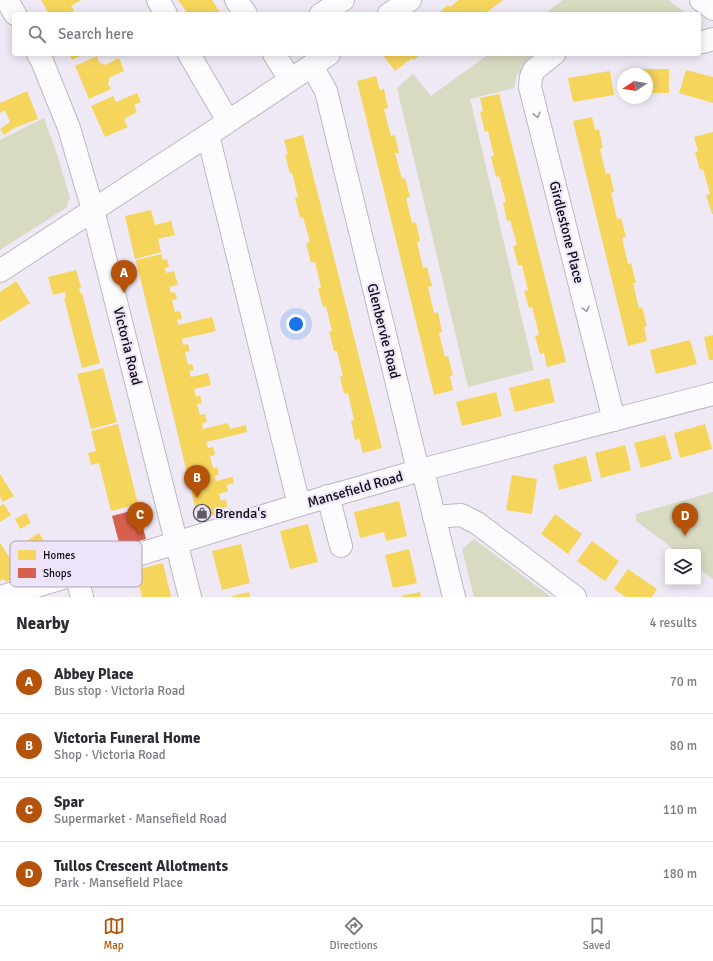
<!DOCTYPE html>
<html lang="en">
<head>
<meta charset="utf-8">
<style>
	body { margin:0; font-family:Signika,sans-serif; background:#f2f2f3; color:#2b2b33 }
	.controls { position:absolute; right:12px; bottom:12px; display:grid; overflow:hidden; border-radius:4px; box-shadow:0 2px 10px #0003 }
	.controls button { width:36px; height:36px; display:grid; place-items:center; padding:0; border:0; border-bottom:1px solid #e1e1e2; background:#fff; color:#2b2b33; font:20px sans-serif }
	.compass { position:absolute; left:617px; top:68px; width:36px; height:36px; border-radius:50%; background:#fff; box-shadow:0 2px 10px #0003; rotate:258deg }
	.you { position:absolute; left:296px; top:324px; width:14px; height:14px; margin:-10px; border:3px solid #fff; border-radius:50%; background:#1a73e8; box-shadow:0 0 0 6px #1a73e833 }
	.badge { display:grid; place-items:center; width:26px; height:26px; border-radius:50%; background:#b45309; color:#fff; font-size:13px; font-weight:700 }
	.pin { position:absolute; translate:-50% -33px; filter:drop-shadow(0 1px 2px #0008) }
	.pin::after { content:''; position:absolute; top:21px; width:14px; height:12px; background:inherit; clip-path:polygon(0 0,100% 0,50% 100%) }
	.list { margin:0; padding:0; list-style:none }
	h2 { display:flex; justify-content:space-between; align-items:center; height:52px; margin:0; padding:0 16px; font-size:17px }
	h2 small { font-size:13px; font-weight:400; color:#7c7c81 }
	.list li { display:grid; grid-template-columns:26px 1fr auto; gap:12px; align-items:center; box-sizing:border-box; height:64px; padding:0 16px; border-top:1px solid #e1e1e2 }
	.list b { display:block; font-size:15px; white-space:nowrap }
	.list p { margin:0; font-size:13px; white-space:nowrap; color:#7c7c81 }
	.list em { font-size:13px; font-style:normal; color:#7c7c81 }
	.icon { flex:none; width:22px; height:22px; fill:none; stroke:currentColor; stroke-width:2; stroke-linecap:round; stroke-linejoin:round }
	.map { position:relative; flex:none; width:713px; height:597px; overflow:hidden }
	.search { position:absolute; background:#fff; box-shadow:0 2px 10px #0003; left:12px; right:12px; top:12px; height:44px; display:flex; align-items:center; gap:10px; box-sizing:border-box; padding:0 14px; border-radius:4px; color:#7c7c81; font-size:15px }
	.sheet { height:308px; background:#fff }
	nav { display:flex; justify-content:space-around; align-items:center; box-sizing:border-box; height:56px; border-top:1px solid #e1e1e2; background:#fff; font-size:11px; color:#7c7c81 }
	nav a { display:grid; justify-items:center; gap:2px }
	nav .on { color:#b45309 }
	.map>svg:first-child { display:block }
	.green { fill:#d8dac1 }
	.homes { fill:#f6d55c }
	.shops { fill:#d6604d }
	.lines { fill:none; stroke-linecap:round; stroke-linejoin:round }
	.minor-casing { stroke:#bcb8c1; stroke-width:24 }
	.minor { stroke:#fcfcfe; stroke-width:22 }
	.oneway { stroke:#9c9b9f }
	.labels { text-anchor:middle; stroke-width:4; stroke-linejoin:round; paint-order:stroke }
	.street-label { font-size:14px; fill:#0d0a11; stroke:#ede4fa }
	.poi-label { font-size:14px; fill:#0d0a11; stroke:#ede4fa; text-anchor:start }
	.key { fill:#ede4fa; stroke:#aaa3b4; stroke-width:1 }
	.key-label { font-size:11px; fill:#0d0a11 }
</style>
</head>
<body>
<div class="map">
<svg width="713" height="597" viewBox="0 0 713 597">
	<rect width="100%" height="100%" fill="#eee9f5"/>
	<g class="green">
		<polygon points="563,0 668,0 687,14 544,14"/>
		<polygon points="489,54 537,54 527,60 524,73 517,74 514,88 470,99 534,370 468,387 397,88 413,74 431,96"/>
		<polygon points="44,118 58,157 70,198 66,208 0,250 0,140"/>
		<polygon points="713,492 713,579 698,568 698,552 678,552 636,521 636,514"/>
		<polygon points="474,539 551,597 474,597 462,549"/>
	</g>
	<g class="homes">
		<polygon points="41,0 81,0 71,6 74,11 70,14 49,14"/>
		<polygon points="178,0 212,0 221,14 188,14"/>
		<polygon points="459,0 503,0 486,13 484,11 481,14 437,14 448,5 450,7"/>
		<polygon points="69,54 84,54 72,60"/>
		<polygon points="382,54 421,54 414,60 412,58 395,71"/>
		<polygon points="97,56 99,62 105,65 119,58 124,71 110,77 108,84 111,89 89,99 75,66"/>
		<polygon points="626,69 669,69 669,93 647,93 647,74 626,74"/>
		<polygon points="686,70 713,77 713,103 679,93"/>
		<polygon points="610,71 614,95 573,102 568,78"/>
		<polygon points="376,76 380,90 384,89 388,108 384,109 387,121 391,136 395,135 399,153 395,153 402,179 405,178 410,197 406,198 412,223 416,222 420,241 417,242 423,268 427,267 432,286 428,287 434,313 438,312 442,332 439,333 445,357 448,356 453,375 450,376 453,390 434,395 357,81"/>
		<polygon points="27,91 38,119 14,128 4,135 0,129 10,122 5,110 0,113 0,103"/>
		<polygon points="137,93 141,102 134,105 137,112 124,119 128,127 105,137 91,106 113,96 116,102"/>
		<polygon points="499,94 566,362 547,367 544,353 540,354 535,336 539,335 536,322 532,307 529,308 524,291 528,290 525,278 522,265 518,265 513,246 517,245 510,220 507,221 503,203 506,202 499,176 496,177 491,157 494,156 488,131 485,132 480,112 483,111 480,98"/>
		<polygon points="592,117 595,130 599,129 603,148 600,149 603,162 606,174 610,173 614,192 611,193 617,219 621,218 626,237 622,238 628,264 631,263 636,283 633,283 636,296 639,308 642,307 647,326 644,327 647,341 628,346 573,121"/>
		<polygon points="713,132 713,214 712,214 706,195 710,194 703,169 700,170 695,152 698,151 694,137"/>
		<polygon points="303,135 382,448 363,453 359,439 355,440 351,421 354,420 348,393 344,394 340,377 343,376 337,351 334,351 329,332 332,331 326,306 323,307 318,288 321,288 318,274 315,262 311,263 306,243 310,242 303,217 300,218 295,198 298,197 292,173 290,173 285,155 288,154 284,140"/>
		<polygon points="151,210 155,225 171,221 175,235 158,239 161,252 135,259 125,216"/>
		<polygon points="161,254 163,260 167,259 169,267 165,268 166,273 174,271 178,285 169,287 171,293 175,292 177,299 172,300 175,312 180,311 182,319 177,320 178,325 212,317 216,331 182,339 183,345 188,344 190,351 185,352 188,365 192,364 194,370 189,371 191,377 208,373 211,385 194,389 196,397 200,395 202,403 197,404 200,415 205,414 207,422 202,423 203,429 228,423 230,429 246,425 247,432 206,442 208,448 213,447 215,455 210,456 213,468 217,467 219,474 215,476 216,481 233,477 234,483 227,485 228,491 219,494 221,501 226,499 227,507 222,508 223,513 198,519 136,260"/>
		<polygon points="76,270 81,287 79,288 81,294 82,293 100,363 82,368 64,298 66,298 65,292 53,295 48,277"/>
		<polygon points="16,281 30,303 0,322 0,292"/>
		<polygon points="713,335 713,360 709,360 704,337"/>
		<polygon points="690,340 697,364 656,374 650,350"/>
		<polygon points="103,368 117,422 91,429 77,374"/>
		<polygon points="549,378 555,402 515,412 509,388"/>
		<polygon points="496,392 502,416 462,426 456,402"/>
		<polygon points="118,424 138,504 111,511 99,463 91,465 88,453 96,451 91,431"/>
		<polygon points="705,424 712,449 680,458 674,433"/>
		<polygon points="665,435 672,459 641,468 634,443"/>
		<polygon points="625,445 631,470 601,478 595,453"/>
		<polygon points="586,456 592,481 559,490 553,465"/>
		<polygon points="0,474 14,496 3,502 0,497"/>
		<polygon points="512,475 537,479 532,514 506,510"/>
		<polygon points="399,501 407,536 386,541 384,532 360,538 354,512"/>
		<polygon points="4,504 11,515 0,522 0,506"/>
		<polygon points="26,513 31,523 20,529 15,519"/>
		<polygon points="555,514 582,534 568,554 541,534"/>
		<polygon points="308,524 318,562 290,569 280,531"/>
		<polygon points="39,533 56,560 39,571 22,544"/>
		<polygon points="592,541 619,561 605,581 577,561"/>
		<polygon points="0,543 3,547 21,576 6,582 4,579 0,581"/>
		<polygon points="241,544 250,583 222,590 212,551"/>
		<polygon points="409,549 417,583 393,588 385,555"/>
		<polygon points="163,563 171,597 142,597 135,570"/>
		<polygon points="628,569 657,589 652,597 626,597 614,589"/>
		<polygon points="249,592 250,597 232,597 232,596"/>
		<polygon points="420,592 421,597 402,597 401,596"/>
	</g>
	<polygon class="shops" points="138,509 146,539 120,546 112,516"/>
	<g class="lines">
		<defs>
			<g id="minor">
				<polyline points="7,0 15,14"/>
				<polyline points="158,0 166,14"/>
				<polyline points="236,0 246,14"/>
				<polyline points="701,0 713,9"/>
				<polyline points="321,14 343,0"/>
				<polyline points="389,14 410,0"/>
				<polyline points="699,42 703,42 713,39"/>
				<polyline points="38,54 42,61 69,128 93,210 190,597"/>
				<polyline points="189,54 228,121"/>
				<polyline points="274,54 290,79"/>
				<polyline points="554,54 534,70 531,77 530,87 614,420"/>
				<polyline points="312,66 326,91 416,462 425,479 454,597"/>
				<polyline points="208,135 299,505"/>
				<polyline points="0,271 208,135 329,54"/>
				<polyline points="328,496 341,546"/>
				<polyline points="434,517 461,515 477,523 575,597"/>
				<polyline points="76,574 82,597"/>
				<polyline points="1,597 299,505 421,470 713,394"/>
			</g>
		</defs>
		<use href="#minor" class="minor-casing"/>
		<use href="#minor" class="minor"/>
	</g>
	<defs><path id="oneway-chevron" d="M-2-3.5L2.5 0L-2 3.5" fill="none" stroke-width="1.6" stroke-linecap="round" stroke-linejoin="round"/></defs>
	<g class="oneway">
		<use href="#oneway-chevron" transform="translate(537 115) rotate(76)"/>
		<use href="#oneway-chevron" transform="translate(586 309) rotate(76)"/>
	</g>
	<defs>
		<symbol id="shop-ring" viewBox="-11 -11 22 22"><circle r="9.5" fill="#ede4fa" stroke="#5c5861" stroke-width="1.5"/><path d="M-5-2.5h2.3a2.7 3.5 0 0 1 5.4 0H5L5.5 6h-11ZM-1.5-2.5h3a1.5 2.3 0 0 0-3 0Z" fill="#5c5861"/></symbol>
	</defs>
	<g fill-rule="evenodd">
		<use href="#shop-ring" x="192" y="503" width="20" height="20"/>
	</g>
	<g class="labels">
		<g class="street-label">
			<text transform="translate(567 232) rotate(76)" y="5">Girdlestone Place</text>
			<text transform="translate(384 331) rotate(76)" y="5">Glenbervie Road</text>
			<text transform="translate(128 346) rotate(76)" y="5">Victoria Road</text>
			<text transform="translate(355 489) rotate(-16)" y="5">Mansefield Road</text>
		</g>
		<g class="poi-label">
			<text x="215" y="518">Brenda's</text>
		</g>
	</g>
	<rect x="10" y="541" width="132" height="46" rx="6" class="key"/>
	<rect x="18" y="550" width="18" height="10" fill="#f6d55c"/>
	<rect x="18" y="568" width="18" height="10" fill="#d6604d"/>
	<g class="key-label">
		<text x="43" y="559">Homes</text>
		<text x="43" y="577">Shops</text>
	</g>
</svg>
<div class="controls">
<button><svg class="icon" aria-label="layers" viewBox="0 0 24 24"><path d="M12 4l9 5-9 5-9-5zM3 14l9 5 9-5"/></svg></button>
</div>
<svg class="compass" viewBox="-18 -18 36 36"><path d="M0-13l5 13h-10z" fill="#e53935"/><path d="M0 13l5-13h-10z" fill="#7c7c81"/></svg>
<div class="you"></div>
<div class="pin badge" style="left:124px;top:293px">A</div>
<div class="pin badge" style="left:197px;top:498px">B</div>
<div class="pin badge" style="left:140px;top:535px">C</div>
<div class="pin badge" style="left:685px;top:536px">D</div>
<div class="search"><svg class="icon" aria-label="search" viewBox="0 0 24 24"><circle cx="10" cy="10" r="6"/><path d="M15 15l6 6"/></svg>Search here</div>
</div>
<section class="sheet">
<h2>Nearby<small>4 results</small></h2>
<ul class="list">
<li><span class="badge">A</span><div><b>Abbey Place</b><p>Bus stop · Victoria Road</p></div><em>70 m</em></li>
<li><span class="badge">B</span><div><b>Victoria Funeral Home</b><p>Shop · Victoria Road</p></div><em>80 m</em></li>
<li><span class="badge">C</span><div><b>Spar</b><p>Supermarket · Mansefield Road</p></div><em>110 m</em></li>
<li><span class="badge">D</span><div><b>Tullos Crescent Allotments</b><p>Park · Mansefield Place</p></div><em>180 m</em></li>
</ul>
</section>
<nav>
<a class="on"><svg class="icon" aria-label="map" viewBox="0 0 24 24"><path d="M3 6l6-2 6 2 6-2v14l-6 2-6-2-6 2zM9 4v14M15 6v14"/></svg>Map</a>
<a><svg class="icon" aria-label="directions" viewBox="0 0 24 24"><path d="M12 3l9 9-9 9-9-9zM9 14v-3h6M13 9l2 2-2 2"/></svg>Directions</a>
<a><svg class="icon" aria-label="saved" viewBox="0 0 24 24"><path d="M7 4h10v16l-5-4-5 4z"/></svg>Saved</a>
</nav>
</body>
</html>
